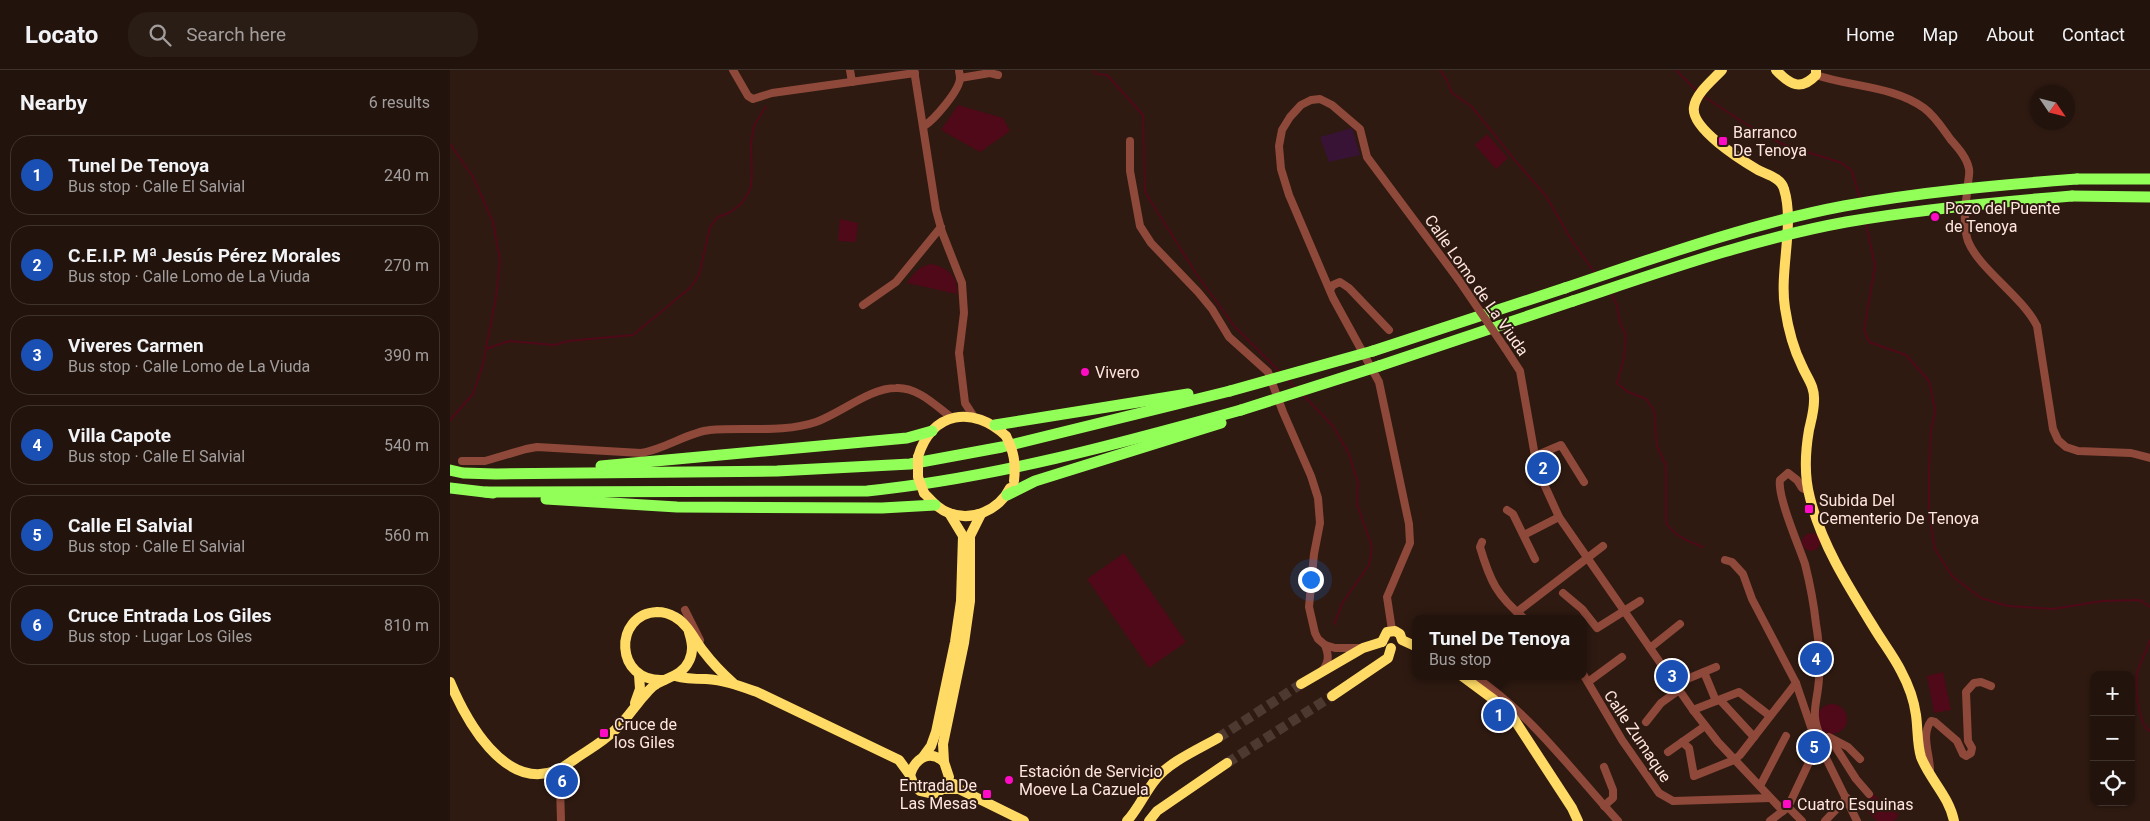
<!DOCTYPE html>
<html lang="en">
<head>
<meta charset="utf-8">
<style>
	body { margin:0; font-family:Roboto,sans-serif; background:#2a1d16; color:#f1f3f6 }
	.controls { position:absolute; right:15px; bottom:15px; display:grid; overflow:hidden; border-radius:10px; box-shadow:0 1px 4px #0004 }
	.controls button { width:45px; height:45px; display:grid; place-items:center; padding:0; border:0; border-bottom:1px solid #3f332e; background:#22140d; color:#f1f3f6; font:25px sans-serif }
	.compass { position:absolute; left:1580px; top:15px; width:45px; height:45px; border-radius:50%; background:#22140d; box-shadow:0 1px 4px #0004; rotate:125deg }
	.you { position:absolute; left:860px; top:509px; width:18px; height:18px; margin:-12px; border:4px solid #fff; border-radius:50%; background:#1a73e8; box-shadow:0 0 0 8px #1a73e833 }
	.badge { display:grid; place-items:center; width:32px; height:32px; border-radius:50%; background:#0f766e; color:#fff; font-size:16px; font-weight:700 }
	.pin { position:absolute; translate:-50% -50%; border:2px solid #fff; box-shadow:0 1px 5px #0006 }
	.popup { position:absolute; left:962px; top:545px; width:175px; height:65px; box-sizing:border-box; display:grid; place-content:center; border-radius:10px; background:#22140d; filter:drop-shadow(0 1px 4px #0005); font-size:16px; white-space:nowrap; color:#a29e9d }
	.popup b { font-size:19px; color:#f1f3f6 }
	.popup::after { content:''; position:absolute; left:50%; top:100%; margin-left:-10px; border:10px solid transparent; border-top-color:#22140d }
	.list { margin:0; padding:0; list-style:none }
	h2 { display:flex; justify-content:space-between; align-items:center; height:65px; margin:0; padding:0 20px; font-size:21px }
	h2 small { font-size:16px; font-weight:400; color:#a29e9d }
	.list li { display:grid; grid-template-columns:32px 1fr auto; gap:15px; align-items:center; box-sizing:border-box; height:80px; margin:0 10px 10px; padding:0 10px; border:1px solid #3f332e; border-radius:20px }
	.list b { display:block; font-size:19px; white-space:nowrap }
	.list p { margin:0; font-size:16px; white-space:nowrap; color:#a29e9d }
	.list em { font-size:16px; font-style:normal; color:#a29e9d }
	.icon { flex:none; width:28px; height:28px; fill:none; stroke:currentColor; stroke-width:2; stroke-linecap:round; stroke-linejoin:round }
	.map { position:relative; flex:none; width:1700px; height:751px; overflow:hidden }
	header { display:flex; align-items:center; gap:30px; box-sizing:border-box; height:70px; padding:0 25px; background:#22140d; border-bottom:1px solid #3f332e }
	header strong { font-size:24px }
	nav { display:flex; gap:28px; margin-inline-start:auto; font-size:18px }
	.search { width:350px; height:45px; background:#2a1d16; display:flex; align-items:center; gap:12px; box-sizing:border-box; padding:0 18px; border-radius:20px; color:#a29e9d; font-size:19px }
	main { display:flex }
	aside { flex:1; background:#22140d }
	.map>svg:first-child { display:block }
	.green { fill:#391335 }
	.water { fill:#4f0919 }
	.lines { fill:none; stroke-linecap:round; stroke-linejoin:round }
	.stream { stroke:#4f0919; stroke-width:2 }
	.major-tunnel { stroke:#4d3930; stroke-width:10; stroke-dasharray:10 5; stroke-linecap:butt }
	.minor { stroke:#8f493a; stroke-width:8 }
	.major { stroke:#ffdb65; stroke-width:10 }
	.highway { stroke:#92ff59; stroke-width:11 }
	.minor-bridge { stroke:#8f493a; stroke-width:8 }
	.major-bridge { stroke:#ffdb65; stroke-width:10 }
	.highway-bridge { stroke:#92ff59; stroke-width:11 }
	.poi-dot { fill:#ff0ac5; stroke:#2e1a11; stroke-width:2 }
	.labels { text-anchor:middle; stroke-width:4; stroke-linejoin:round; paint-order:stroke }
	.poi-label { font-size:16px; fill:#ffe6de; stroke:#2e1a11; text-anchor:start }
	.street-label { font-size:16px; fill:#ffe6de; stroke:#2e1a11 }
</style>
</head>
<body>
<header>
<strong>Locato</strong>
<div class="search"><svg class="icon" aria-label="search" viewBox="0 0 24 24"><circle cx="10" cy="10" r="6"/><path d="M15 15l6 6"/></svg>Search here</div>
<nav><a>Home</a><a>Map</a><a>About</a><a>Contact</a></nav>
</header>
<main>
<aside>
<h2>Nearby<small>6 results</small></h2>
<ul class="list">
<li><span class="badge" style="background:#1a4fb4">1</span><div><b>Tunel De Tenoya</b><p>Bus stop · Calle El Salvial</p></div><em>240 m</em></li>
<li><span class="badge" style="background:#1a4fb4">2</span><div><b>C.E.I.P. Mª Jesús Pérez Morales</b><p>Bus stop · Calle Lomo de La Viuda</p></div><em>270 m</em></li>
<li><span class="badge" style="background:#1a4fb4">3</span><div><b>Viveres Carmen</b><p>Bus stop · Calle Lomo de La Viuda</p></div><em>390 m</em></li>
<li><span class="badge" style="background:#1a4fb4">4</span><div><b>Villa Capote</b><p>Bus stop · Calle El Salvial</p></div><em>540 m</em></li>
<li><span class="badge" style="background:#1a4fb4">5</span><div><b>Calle El Salvial</b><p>Bus stop · Calle El Salvial</p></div><em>560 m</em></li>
<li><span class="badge" style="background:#1a4fb4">6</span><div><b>Cruce Entrada Los Giles</b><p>Bus stop · Lugar Los Giles</p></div><em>810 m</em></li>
</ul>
</aside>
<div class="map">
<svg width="1700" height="751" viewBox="0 0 1700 751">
	<rect width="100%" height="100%" fill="#2e1a11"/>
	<polygon class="green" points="902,58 910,85 879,92 870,67"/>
	<g class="water">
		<polygon points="508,35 553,48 560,61 530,82 491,60"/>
		<polygon points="1037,64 1058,88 1046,99 1025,75"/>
		<polygon points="390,149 408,153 406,172 388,171"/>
		<path d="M 482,194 C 498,198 508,206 507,224 L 457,213 C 464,202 469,196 482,194 Z"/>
		<circle cx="1361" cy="472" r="9"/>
		<polygon points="674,483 736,572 699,598 637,509"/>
		<polygon points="1493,602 1501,640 1484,643 1477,606"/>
		<circle cx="1382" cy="649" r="15"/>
		<polygon points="1423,724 1449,745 1444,751 1427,751 1412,737"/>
	</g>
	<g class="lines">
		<g class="stream">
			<polyline points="643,0 646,4 657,5 693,45 695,122 747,205 785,257 830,302"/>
			<polyline points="990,0 997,10 1002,23 1022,37 1068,94 1096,126 1122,171 1145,203"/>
			<polyline points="1226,0 1247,21"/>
			<polyline points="1253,26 1296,54 1332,74 1392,93 1402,101 1410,129"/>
			<polyline points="0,74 23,107 43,152 50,191 46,227 33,294 23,324 0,350"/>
			<polyline points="1416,153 1425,196 1414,260 1419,272 1456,285 1479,311 1485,341 1481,361 1479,396 1479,445 1485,479 1502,506 1531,528 1558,536 1603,539 1652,531 1690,530 1700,537"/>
			<path d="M 1160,222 L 1167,235 L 1170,253 L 1176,265 L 1174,288 L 1167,313 L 1178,322 L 1196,329 L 1204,340 L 1207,376 L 1216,396 L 1216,453 C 1225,466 1238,471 1253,477"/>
			<polyline points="36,279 59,271 105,275 118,271 183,265 240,218 249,205 260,157 268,147 279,143 291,134 300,120 302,105 301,73 304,56 316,36"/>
			<polyline points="837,309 846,318"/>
			<polyline points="853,325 883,356 899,384 908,413 907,434 922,477 919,495 893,532 884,554"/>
			<path d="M 1700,570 C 1697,581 1689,593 1687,604 C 1685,617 1688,655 1700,661"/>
		</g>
		<g class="major-tunnel">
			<polyline points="768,668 851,614"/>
			<polyline points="777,693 882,626"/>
		</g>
		<g class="minor">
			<polyline points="283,0 298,26 303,29 322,23 465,3"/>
			<polyline points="400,0 402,12"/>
			<polyline points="464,0 486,140 492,162 512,213 514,243 509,283 515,333 524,347"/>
			<path d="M 1366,5 C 1401,17 1444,16 1474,38 C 1485,46 1493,59 1501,70 C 1508,78 1517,88 1519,99 C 1520,104 1518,110 1518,114 C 1516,133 1512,153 1518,171 C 1529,199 1572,226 1587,256 L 1603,359 L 1608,370 L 1616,377 L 1628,381 L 1681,383 L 1700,388"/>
			<polyline points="510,8 540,3 548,5"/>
			<path d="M 474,56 C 484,50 510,20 510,8 C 510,5 509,3 509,0"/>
			<polyline points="680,71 680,101 690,156 701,173 748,222 762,239 779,267 818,302 833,342 861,406 868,428 870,453 864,484 859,537 865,563 868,569 875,575"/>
			<polyline points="880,220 883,215 890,212 899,218 939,260"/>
			<polyline points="413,235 446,212 491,157"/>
			<polyline points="1055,278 1070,301 1085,386 1094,414 1109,447 1243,640 1268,672 1333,741"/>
			<polyline points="1085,386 1111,375 1134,412"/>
			<path d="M 12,391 L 35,391 L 76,379 L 87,377 L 191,383 C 216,379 238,362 260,360 C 293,357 334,363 366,352 C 391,343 420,318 446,318 C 468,317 486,336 502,348"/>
			<polyline points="1057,440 1063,444 1085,489"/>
			<polyline points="1074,465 1109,447"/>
			<path d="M 1032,472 L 1030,477 C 1040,511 1047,526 1075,549"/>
			<polyline points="1275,490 1282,492 1293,504 1302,529 1346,613 1364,666 1369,673"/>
			<polyline points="1113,523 1132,539 1147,558 1190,531"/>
			<polyline points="235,540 250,570"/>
			<polyline points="1067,542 1153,476"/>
			<polyline points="942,560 937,527 960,473 959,454 929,312 883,228 839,125 831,99 829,76 832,60 840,47 851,35 861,30 870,29 882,35 910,59 917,87 1008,209"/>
			<polyline points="1200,578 1230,554"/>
			<path d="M 873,600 C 879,591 879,586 875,575 L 885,578 L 913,578"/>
			<polyline points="1254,602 1266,631"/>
			<polyline points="1133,604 1172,670 1209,723 1223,731 1320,728"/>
			<path d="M 1024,606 C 1081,644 1122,701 1168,751"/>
			<polyline points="1138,612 1172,587"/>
			<polyline points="1225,614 1266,597"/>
			<polyline points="1270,630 1304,667"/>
			<polyline points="1243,640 1289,622 1320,646"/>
			<polyline points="1196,652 1211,633 1229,620"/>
			<polyline points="1371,667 1385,676 1406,709 1419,724"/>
			<polyline points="1379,667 1398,677 1410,689"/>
			<polyline points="1232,672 1239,678 1244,706 1284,690 1290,685 1346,613"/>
			<polyline points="1367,677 1375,686 1407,751"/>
			<polyline points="1218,682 1255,656"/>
			<polyline points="1154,697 1163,720 1163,728 1154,736"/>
			<polyline points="106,701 110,716 111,751"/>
			<path d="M 1480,703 C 1481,686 1470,666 1481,651 L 1485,652 L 1507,671 L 1513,684 L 1516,686 L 1521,683 L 1522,678 L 1518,671 L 1516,622 L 1524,613 L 1531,612 L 1541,616"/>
			<polyline points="1310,716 1336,666"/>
			<polyline points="1338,737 1352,751"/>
			<path d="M 1320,751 L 1338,737 L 1371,667 C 1359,644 1368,632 1369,608 C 1370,591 1369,571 1366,554 C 1364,535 1360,514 1355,494 C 1349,476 1327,426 1330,410 L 1338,403 L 1347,410 L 1352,418 L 1358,421"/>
			<polyline points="1375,751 1397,728"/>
		</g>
		<g class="major">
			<path d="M 1272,0 C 1263,10 1246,23 1244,37 C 1240,58 1291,90 1308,100 C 1318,105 1331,108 1334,119 C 1345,154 1329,201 1335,238 C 1338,258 1343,278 1352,296 C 1357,308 1365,316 1364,331 C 1364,341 1361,351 1359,360 C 1355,383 1354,406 1360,428 C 1372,476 1400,519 1426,561 C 1434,574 1444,587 1451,601 C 1458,614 1464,630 1466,645 C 1468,659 1467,674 1471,687 C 1480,710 1499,726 1504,751"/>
			<path d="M 1326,0 C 1340,15 1351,21 1366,5 L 1366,0"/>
			<path d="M 468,387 C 481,341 524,335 556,366"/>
			<path d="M 474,423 C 482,431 488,439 499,443 C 522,452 549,440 560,418"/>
			<polyline points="932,572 937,562 945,561 950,564 952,570 965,576"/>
			<path d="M 225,606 C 236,609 245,609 256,609 C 274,610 290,616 307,622 L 449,690 L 460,705 L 463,713 L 470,721 L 483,724 L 493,719 L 509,719"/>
			<polyline points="1012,606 1043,629 1062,646 1122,738 1128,751"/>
			<path d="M 214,610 C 164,613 163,544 207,542 C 213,542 220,544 225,547 C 238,554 245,571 254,582 C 263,594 272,603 283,613"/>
			<path d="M 0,612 C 16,650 54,720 105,701 C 112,699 119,693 125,689 C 138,680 153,672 165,660 C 175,651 183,639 192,628 C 196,624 200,618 205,615 C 217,607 232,606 239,591 C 244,581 242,572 239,562"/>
			<polyline points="851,614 913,578 932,572"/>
			<polyline points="882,626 938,588 941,578"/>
			<polyline points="185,633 190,619 189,605"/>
			<polyline points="473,687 481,676 486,662 505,572 511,531 513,466 499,443"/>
			<path d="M 460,705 C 465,688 480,679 494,692"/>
			<polyline points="504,714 509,719 574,751"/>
			<polyline points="493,719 499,707 494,692 493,674 514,573 520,531 520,466 531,444"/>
			<path d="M 677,751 C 689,738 695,722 706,709 C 719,692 749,679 768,668"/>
			<polyline points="699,751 707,741 777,693"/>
		</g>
		<g class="highway">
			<polyline points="1627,109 1700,109"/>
			<polyline points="1622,126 1700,127"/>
			<polyline points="923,281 1115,218"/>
			<polyline points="929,296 1123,231"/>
			<polyline points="545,355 738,324"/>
			<polyline points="151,396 457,368 482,361"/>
			<polyline points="0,400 13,403 46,404 327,401 460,394 552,377 780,321"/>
			<polyline points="0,418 43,423"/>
			<path d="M 36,422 L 417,421 C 544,408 668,374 791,340"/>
			<polyline points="557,425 585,411 771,353"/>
			<polyline points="96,429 227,437 432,438 485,435"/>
		</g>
		<polyline class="minor-bridge" points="1008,209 1055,278"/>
		<g class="major-bridge">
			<path d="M 556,366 C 564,382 566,393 564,411"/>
			<polyline points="468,387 468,407 474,423"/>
		</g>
		<g class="highway-bridge">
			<path d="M 1115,218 C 1207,187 1299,154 1394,136 C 1471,122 1549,115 1627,109"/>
			<path d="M 1123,231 C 1213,201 1303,169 1396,152 C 1471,139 1547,132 1622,126"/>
			<polyline points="780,321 923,281"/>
			<polyline points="791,340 929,296"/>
		</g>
	</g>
	<g class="poi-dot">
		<rect x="1268" y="66" width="10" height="10" rx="2.5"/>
		<circle cx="1485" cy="147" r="5"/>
		<circle cx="635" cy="302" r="5"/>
		<rect x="1354" y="434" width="10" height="10" rx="2.5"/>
		<rect x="149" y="658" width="10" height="10" rx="2.5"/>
		<circle cx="559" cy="710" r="5"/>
		<rect x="532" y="719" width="10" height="10" rx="2.5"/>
		<rect x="1332" y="729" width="10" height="10" rx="2.5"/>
	</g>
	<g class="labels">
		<g class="poi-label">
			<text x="1283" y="68">Barranco<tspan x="1283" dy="18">De Tenoya</tspan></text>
			<text x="1495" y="144">Pozo del Puente<tspan x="1495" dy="18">de Tenoya</tspan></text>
			<text x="645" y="308">Vivero</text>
			<text x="1369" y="436">Subida Del<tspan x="1369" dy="18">Cementerio De Tenoya</tspan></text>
			<text x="164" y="660">Cruce de<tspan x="164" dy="18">los Giles</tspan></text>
			<text x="569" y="707">Estación de Servicio<tspan x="569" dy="18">Moeve La Cazuela</tspan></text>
			<text x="527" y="721" text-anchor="end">Entrada De<tspan x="527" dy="18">Las Mesas</tspan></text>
			<text x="1347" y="740">Cuatro Esquinas</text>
		</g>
		<g class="street-label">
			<text transform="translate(1027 215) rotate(55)" y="6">Calle Lomo de La Viuda</text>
			<text transform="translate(1188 666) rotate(56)" y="6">Calle Zumaque</text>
		</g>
	</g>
</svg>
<div class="controls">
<button>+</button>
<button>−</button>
<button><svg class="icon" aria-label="locate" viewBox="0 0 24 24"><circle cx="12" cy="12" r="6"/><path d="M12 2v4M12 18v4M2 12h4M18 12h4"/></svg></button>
</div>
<svg class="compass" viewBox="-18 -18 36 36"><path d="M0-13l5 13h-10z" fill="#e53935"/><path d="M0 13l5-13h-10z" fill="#a29e9d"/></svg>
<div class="you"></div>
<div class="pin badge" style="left:1049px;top:645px;background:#1a4fb4">1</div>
<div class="popup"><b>Tunel De Tenoya</b>Bus stop</div>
<div class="pin badge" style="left:1093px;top:398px;background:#1a4fb4">2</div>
<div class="pin badge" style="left:1222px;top:606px;background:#1a4fb4">3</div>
<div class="pin badge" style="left:1366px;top:589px;background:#1a4fb4">4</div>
<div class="pin badge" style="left:1364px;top:677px;background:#1a4fb4">5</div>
<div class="pin badge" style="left:112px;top:711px;background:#1a4fb4">6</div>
</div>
</main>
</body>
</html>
